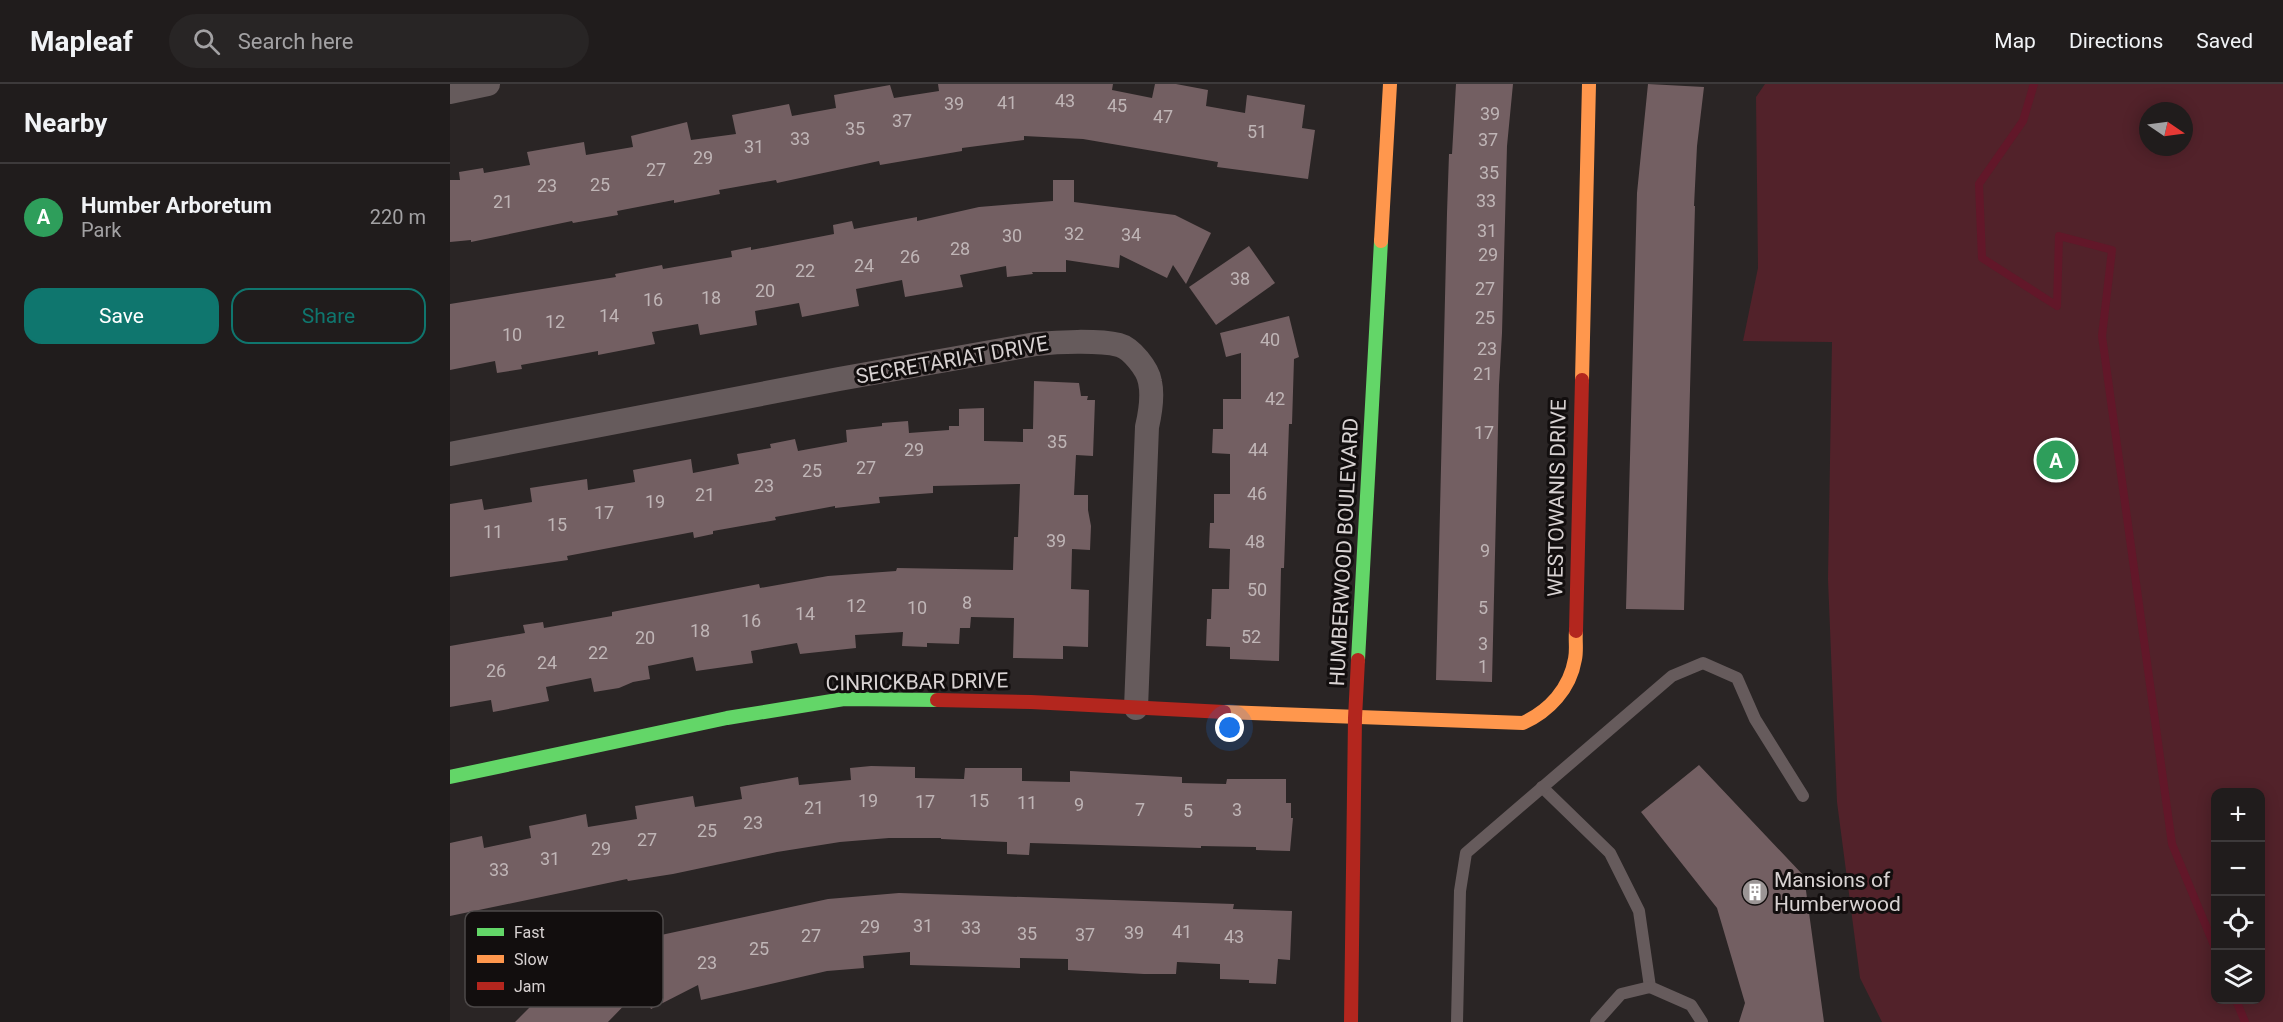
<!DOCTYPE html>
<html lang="en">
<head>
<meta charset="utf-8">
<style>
	body { margin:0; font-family:Roboto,sans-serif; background:#282525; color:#f1f3f6 }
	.controls { position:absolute; right:18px; bottom:18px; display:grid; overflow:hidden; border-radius:12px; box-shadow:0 3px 15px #0003 }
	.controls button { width:54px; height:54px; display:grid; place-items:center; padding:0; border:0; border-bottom:2px solid #3d3a3b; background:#201c1c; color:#f1f3f6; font:30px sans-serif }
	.compass { position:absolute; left:1689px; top:18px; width:54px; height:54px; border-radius:50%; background:#201c1c; box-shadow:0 3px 15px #0003; rotate:103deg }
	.you { position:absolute; left:780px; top:644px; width:21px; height:21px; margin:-15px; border:4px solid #fff; border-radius:50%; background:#1a73e8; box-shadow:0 0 0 9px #1a73e833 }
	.badge { display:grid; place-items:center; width:39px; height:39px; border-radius:50%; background:#0f766e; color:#fff; font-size:20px; font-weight:700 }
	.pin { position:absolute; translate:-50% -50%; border:3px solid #fff; box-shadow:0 2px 6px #0006 }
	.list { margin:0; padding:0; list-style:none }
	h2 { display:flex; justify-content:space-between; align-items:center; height:78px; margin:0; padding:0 24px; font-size:26px }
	h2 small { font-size:20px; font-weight:400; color:#a2a1a3 }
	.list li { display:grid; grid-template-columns:39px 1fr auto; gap:18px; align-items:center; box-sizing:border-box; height:108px; padding:0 24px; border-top:2px solid #3d3a3b }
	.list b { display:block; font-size:22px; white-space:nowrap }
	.list p { margin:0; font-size:20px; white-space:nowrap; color:#a2a1a3 }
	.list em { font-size:20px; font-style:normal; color:#a2a1a3 }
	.actions { display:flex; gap:12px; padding:18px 24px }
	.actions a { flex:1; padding:14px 0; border:2px solid #0f766e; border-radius:18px; text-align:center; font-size:21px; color:#0f766e }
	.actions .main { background:#0f766e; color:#fff }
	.icon { flex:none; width:33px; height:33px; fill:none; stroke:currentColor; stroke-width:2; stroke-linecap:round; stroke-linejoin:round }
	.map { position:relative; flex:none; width:1833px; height:938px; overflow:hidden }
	header { display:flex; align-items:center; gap:36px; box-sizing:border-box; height:84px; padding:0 30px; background:#201c1c; border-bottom:2px solid #3d3a3b }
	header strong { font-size:28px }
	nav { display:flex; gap:33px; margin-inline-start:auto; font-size:21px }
	.search { width:420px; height:54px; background:#282525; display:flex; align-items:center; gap:15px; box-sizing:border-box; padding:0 21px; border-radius:33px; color:#a2a1a3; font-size:22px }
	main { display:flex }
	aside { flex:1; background:#201c1c }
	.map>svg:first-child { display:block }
	.green { fill:#52222a; fill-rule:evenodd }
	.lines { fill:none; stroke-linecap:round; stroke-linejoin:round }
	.stream { stroke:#621729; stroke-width:8 }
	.building { fill:#735f62 }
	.lane { stroke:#665b5c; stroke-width:12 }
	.street { stroke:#665b5c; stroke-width:24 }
	.fast { stroke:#63d668; stroke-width:14 }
	.slow { stroke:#ff974d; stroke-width:14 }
	.jam { stroke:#b3261e; stroke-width:14 }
	.labels { text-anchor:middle; stroke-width:6; stroke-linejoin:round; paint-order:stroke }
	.number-label { font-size:18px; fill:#bfb5b6 }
	.street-label { font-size:21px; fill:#d8d2d2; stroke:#120e0e }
	.poi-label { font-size:21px; fill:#d8d2d2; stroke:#120e0e; text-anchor:start }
	.key { fill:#120e0e; stroke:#4d4949; stroke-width:1.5 }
	.key-label { font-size:16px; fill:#d8d2d2 }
</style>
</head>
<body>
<header>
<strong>Mapleaf</strong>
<div class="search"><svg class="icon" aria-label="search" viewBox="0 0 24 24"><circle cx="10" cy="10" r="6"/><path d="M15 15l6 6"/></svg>Search here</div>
<nav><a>Map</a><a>Directions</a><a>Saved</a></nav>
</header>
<main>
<aside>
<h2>Nearby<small></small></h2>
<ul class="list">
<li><span class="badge" style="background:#2e9e5b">A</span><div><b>Humber Arboretum</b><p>Park</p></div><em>220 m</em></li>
</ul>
<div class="actions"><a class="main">Save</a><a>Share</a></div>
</aside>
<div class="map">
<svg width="1833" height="938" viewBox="0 0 1833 938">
	<rect width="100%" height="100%" fill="#2a2525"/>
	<path class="green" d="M 1315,0 L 1833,0 L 1833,938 L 1432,938 L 1410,894 L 1387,718 L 1378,495 L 1382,258 L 1293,257 L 1308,184 L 1306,13 ZM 1698,27 L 1734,27 L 1734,63 L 1698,63 ZM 1766,708 L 1810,708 L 1810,916 L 1766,916 Z"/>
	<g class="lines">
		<g class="stream">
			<polyline points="1584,0 1573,37 1529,100 1532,174 1607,222 1609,152 1662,166 1652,252 1722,760 1766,866"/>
			<polyline points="1786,916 1795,938"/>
		</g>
	</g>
	<g class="building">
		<polygon points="488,0 663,0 662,6 702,14 705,0 726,0 758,6 756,22 795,29 797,11 855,21 852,44 865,46 858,95 767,83 768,78 633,55 574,52 574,56 512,64 512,67 430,81 429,77 327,99 326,96 269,106 270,110 224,119 224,116 167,127 168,131 123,139 122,137 21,158 21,156 0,158 0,96 10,96 9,88 33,84 34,89 80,81 77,68 134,58 136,71 183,63 181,52 237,38 241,56 286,50 282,31 339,20 342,32 386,24 384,11 440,1 444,14 489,7"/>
		<polygon points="1006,0 1063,0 1057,62 1052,249 1049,301 1042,598 986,596 997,129 999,70 1002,70"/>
		<polygon points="1198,0 1254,3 1247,62 1244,122 1245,122 1234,526 1176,525 1187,109"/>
		<polygon points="603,96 624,96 624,118 725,131 761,149 736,200 723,181 717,194 670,171 669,184 616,176 616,188 582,188 583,190 557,193 556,182 510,191 513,203 455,213 452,196 406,205 409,222 352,233 349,219 305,227 307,241 250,251 248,240 202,248 205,260 148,271 148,267 71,281 72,285 47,289 45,277 0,286 0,220 166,193 165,190 212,181 213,185 282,173 281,167 301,163 301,166 384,150 383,141 402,137 404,145 467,133 467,137 529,123 603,117"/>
		<polygon points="799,162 825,199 766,241 739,203"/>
		<polygon points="839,232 849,273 844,275 842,340 839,340 834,484 831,484 829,577 780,575 780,563 756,562 757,535 761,535 762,505 779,505 780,465 759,464 760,439 764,439 764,410 780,410 780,370 762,369 763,345 773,345 773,315 791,315 791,269 776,273 770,249"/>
		<polygon points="584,297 629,299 631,312 638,312 637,316 645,316 643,372 626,371 624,411 638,411 638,426 641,442 640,466 622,465 621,505 639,506 638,563 613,562 613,575 563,574 564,534 521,533 520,544 510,544 509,560 477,559 477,563 452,562 453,548 405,551 406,564 350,570 347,559 301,567 303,579 246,587 243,573 198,582 200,595 183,598 169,604 144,608 141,594 96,603 99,617 43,628 41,616 0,623 0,562 75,549 73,541 93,538 94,544 162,532 162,528 309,500 310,504 378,492 446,487 447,484 563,486 564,453 568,453 570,400 483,402 483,409 429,413 430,419 385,424 385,422 325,433 326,436 263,447 263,450 244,454 243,448 117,472 118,476 0,493 0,420 32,415 34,426 82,418 80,404 137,395 138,406 185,398 183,386 241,375 243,389 289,380 287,370 321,364 320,360 345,355 348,367 397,358 396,346 432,342 432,339 458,337 459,349 499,346 499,342 509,342 509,325 534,324 534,357 573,358 573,345 583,345"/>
		<polygon points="1249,681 1354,792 1374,938 1289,938 1295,919 1267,824 1191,728"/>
		<polygon points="421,682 465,683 465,694 514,695 515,684 572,684 572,697 620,698 620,687 732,693 732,699 776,700 777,695 836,695 836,719 841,719 841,734 843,734 840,767 806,766 806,763 751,762 751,764 580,759 579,771 557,770 557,758 491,755 491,754 439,754 390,758 327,768 223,790 178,797 177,795 0,832 0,759 32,752 34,764 81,754 79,742 104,737 136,730 138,743 187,735 185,722 243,712 245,723 292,715 290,703 348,693 349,701 401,696 400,684"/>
		<polygon points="449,809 784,820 783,825 842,827 840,876 828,875 826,900 799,899 799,896 770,895 770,880 727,878 726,890 694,890 618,886 618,875 570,874 570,884 460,881 460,868 413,872 414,884 377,887 251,916 248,901 201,925 190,905 158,938 65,938 101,902 92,893 106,879 114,887 123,878 130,885 188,856 378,815"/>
	</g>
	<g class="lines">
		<g class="lane">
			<polyline points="1092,703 1160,769 1189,827 1200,903"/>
			<polyline points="1007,938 1010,807 1016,769 1222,592 1253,579 1287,594 1305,635 1353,712"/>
			<polyline points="1146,938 1171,910 1200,903 1241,921 1252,938"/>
		</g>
		<g class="street">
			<polyline points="0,8 38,0"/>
			<path d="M 0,370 L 389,295 L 586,260 C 607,258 648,256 669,261 C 681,264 698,285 700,298 C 703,312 700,330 697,343 L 686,624"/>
		</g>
		<g class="fast">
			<polyline points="908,576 931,157"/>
			<polyline points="0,693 277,634 394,615 487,616"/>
		</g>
		<g class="slow">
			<polyline points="931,157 940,0"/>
			<polyline points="1132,296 1139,0"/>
			<path d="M 774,628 L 1073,639 C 1099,627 1120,605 1125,575 C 1127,566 1125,556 1126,547"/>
		</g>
		<g class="jam">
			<polyline points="1126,547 1132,296"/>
			<polyline points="487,616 581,618 774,628"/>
			<polyline points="901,938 905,634 908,576"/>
		</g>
	</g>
	<defs>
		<symbol id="building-disc" viewBox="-11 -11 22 22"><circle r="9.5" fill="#9b9595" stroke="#120e0e"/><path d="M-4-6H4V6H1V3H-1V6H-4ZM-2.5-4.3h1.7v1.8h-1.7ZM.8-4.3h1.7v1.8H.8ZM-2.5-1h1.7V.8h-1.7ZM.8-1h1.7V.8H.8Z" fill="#fff"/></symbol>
	</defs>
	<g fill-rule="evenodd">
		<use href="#building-disc" x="1290" y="793" width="30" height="30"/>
	</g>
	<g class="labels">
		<g class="number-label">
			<text x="615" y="23">43</text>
			<text x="557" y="25">41</text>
			<text x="504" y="26">39</text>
			<text x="667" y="28">45</text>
			<text x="1040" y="36">39</text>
			<text x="713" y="39">47</text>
			<text x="452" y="43">37</text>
			<text x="405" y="51">35</text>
			<text x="807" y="54">51</text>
			<text x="350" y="61">33</text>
			<text x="1038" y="62">37</text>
			<text x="304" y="69">31</text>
			<text x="253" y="80">29</text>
			<text x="206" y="92">27</text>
			<text x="1039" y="95">35</text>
			<text x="150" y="107">25</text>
			<text x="97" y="108">23</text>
			<text x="1036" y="123">33</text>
			<text x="53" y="124">21</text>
			<text x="1037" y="153">31</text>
			<text x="624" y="156">32</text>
			<text x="681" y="157">34</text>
			<text x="562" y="158">30</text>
			<text x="510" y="171">28</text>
			<text x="1038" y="177">29</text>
			<text x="460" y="179">26</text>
			<text x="414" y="188">24</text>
			<text x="355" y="193">22</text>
			<text x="790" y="201">38</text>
			<text x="1035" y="211">27</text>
			<text x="315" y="213">20</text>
			<text x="261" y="220">18</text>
			<text x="203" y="222">16</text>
			<text x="159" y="238">14</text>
			<text x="1035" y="240">25</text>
			<text x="105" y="244">12</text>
			<text x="62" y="257">10</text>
			<text x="820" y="262">40</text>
			<text x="1037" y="271">23</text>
			<text x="1033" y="296">21</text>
			<text x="825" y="321">42</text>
			<text x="1034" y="355">17</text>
			<text x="607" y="364">35</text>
			<text x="464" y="372">29</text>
			<text x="808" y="372">44</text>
			<text x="416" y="390">27</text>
			<text x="362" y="393">25</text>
			<text x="314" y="408">23</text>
			<text x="807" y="416">46</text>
			<text x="255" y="417">21</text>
			<text x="205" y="424">19</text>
			<text x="154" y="435">17</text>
			<text x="107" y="447">15</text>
			<text x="43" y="454">11</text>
			<text x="606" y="463">39</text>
			<text x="805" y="464">48</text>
			<text x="1035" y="473">9</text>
			<text x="807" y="512">50</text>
			<text x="517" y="525">8</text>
			<text x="406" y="528">12</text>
			<text x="467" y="530">10</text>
			<text x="1033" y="530">5</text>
			<text x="355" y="536">14</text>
			<text x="301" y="543">16</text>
			<text x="250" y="553">18</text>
			<text x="801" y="559">52</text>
			<text x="195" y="560">20</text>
			<text x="1033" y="566">3</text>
			<text x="148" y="575">22</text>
			<text x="97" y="585">24</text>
			<text x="1033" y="589">1</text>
			<text x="46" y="593">26</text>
			<text x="418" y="723">19</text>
			<text x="529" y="723">15</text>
			<text x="475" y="724">17</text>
			<text x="577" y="725">11</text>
			<text x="629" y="727">9</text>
			<text x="364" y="730">21</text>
			<text x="690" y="732">7</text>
			<text x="787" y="732">3</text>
			<text x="738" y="733">5</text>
			<text x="303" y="745">23</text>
			<text x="257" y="753">25</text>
			<text x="197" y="762">27</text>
			<text x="151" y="771">29</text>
			<text x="100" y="781">31</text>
			<text x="49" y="792">33</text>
			<text x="473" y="848">31</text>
			<text x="420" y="849">29</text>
			<text x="521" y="850">33</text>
			<text x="732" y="854">41</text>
			<text x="684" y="855">39</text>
			<text x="577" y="856">35</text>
			<text x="635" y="857">37</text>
			<text x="361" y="858">27</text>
			<text x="784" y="859">43</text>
			<text x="309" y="871">25</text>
			<text x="257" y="885">23</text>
		</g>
		<g class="street-label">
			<text transform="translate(502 276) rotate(-10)" y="7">SECRETARIAT DRIVE</text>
			<text transform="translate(1107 414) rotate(-89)" y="7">WESTOWANIS DRIVE</text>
			<text transform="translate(894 468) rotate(-87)" y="7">HUMBERWOOD BOULEVARD</text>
			<text transform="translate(467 598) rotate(-1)" y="7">CINRICKBAR DRIVE</text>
		</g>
		<g class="poi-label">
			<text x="1324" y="803">Mansions of<tspan x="1324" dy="24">Humberwood</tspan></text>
		</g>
	</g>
	<rect x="15" y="827" width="198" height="96" rx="9" class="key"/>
	<rect x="27" y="844" width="27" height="8" fill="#63d668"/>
	<rect x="27" y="871" width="27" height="8" fill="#ff974d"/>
	<rect x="27" y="898" width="27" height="8" fill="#b3261e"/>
	<g class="key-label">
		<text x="64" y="854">Fast</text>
		<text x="64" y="881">Slow</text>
		<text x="64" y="908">Jam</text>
	</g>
</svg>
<div class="controls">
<button>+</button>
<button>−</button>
<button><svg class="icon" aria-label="locate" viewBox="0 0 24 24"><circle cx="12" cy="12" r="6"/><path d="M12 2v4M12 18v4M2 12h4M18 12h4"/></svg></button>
<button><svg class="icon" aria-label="layers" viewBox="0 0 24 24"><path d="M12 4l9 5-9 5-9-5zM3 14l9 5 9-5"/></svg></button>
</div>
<svg class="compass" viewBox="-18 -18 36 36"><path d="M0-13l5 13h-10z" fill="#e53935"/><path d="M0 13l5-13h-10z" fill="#a2a1a3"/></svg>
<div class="you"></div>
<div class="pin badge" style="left:1606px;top:376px;background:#2e9e5b">A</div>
</div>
</main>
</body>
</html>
